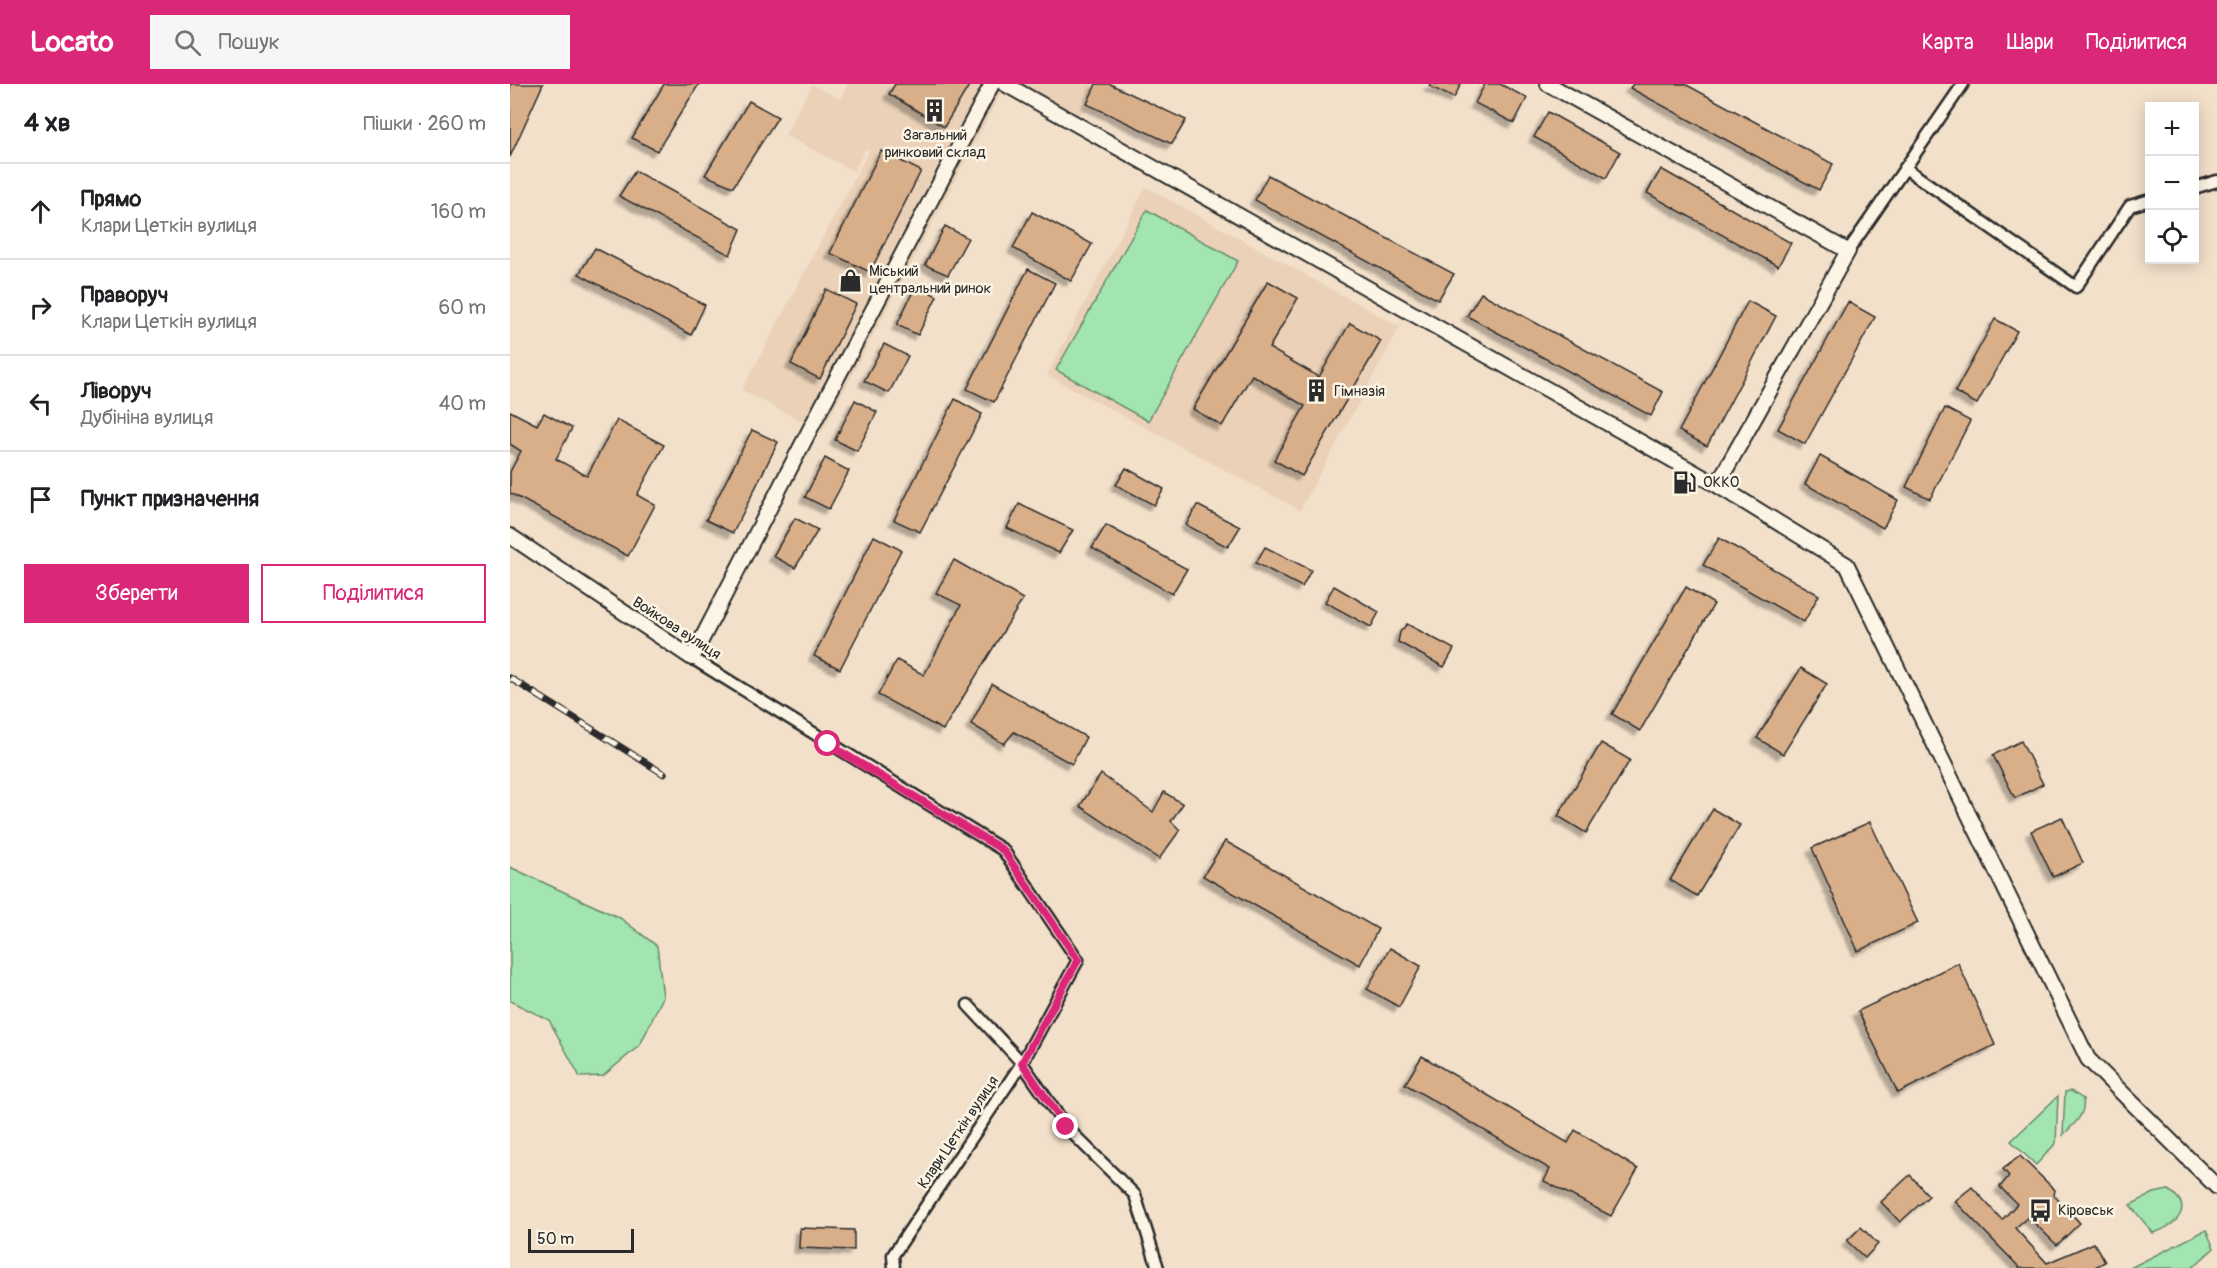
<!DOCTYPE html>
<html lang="uk">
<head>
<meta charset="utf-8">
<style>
	body { margin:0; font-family:Pangolin,sans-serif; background:#f6f6f6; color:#202124 }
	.controls { position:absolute; right:18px; top:18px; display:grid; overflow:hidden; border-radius:0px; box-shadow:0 3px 15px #0003 }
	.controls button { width:54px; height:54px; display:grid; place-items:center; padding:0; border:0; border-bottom:2px solid #e0e0e0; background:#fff; color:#202124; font:30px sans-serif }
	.scale { position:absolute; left:18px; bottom:15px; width:106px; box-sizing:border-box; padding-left:6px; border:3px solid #2b2b2b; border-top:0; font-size:16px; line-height:21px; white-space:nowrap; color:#2b2b2b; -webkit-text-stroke:4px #fcf5e5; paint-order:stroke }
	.stop { position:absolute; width:18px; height:18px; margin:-14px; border:4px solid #db2777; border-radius:50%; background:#fff }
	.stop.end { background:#db2777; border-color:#fff; box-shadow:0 2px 6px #0008 }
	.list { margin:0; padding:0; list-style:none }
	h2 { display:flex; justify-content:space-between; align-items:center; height:78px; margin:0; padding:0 24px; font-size:26px }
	h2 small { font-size:20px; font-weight:400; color:#757577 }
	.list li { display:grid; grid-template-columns:39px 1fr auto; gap:18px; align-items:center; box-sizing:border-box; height:96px; padding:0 24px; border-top:2px solid #e0e0e0 }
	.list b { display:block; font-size:22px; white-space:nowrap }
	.list p { margin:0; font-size:20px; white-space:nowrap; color:#757577 }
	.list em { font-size:20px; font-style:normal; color:#757577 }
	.actions { display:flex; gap:12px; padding:18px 24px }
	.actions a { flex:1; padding:14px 0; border:2px solid #db2777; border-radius:0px; text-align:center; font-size:21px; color:#db2777 }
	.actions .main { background:#db2777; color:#fff }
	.icon { flex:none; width:33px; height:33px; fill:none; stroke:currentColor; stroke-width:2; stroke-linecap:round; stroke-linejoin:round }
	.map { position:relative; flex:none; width:1707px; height:1184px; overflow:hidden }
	header { display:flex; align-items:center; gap:36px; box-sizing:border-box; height:84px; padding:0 30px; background:#db2777; color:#fff }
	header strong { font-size:28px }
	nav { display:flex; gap:33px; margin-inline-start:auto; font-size:21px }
	.search { width:420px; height:54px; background:#f6f6f6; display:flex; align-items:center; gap:15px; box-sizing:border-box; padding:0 21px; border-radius:0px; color:#757577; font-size:22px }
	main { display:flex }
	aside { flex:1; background:#fff }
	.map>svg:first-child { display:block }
	.built { fill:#ead1b7 }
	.green { fill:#a2e5b0; stroke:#66886e; stroke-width:1.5 }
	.building { fill:#d9af8a; stroke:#2b2b2b; stroke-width:1.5; filter:url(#shadow) }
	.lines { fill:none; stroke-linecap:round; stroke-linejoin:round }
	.minor-casing { stroke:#2b2b2b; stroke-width:15 }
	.tertiary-casing { stroke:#2b2b2b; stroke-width:18 }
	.minor { stroke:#fcf5e5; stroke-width:10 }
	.tertiary { stroke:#fcf5e5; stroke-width:14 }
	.rail-casing { stroke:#2b2b2b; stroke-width:7 }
	.rail { stroke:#fcf5e5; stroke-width:4.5; stroke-dasharray:14; stroke-linecap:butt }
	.route { stroke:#db2777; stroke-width:8 }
	.labels { text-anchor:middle; stroke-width:5; stroke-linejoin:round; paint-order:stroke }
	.poi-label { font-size:15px; fill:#2b2b2b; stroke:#fcf5e5; text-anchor:start }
	.street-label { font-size:15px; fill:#2b2b2b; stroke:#fcf5e5 }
</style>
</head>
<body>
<header>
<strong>Locato</strong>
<div class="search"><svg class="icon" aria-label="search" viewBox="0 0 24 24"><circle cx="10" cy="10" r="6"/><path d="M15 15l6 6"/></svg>Пошук</div>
<nav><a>Карта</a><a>Шари</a><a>Поділитися</a></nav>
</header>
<main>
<aside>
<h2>4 хв<small>Пішки · 260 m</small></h2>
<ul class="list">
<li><svg class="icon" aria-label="ahead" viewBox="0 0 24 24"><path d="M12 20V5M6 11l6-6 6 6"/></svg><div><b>Прямо</b><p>Клари Цеткін вулиця</p></div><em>160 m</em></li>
<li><svg class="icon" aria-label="right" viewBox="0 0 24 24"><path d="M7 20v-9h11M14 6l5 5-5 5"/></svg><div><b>Праворуч</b><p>Клари Цеткін вулиця</p></div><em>60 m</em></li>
<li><svg class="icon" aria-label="left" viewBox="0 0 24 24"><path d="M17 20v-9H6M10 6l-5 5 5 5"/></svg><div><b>Ліворуч</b><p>Дубініна вулиця</p></div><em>40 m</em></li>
<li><svg class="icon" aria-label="arrive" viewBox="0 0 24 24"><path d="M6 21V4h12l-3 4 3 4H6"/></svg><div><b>Пункт призначення</b></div></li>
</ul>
<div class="actions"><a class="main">Зберегти</a><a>Поділитися</a></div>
</aside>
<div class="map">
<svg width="1707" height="1184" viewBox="0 0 1707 1184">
	<defs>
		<filter id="shadow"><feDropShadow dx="-5" dy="5" stdDeviation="1.5" flood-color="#0004"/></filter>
	</defs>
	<rect width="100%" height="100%" fill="#f2e0ca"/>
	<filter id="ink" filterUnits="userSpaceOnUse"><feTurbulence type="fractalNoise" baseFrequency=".0167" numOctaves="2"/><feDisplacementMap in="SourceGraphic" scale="12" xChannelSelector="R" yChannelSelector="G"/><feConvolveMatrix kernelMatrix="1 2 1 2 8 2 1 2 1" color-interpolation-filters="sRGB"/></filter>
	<g filter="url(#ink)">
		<g class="built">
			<polygon points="338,0 586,0 562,46 491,9 312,348 232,306 359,67 355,65 344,87 275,51 302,1 330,15"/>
			<polygon points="636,103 890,243 790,426 537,291"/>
		</g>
		<g class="green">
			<polygon points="637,126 728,177 638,337 546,286"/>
			<polygon points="0,783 110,834 147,862 153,913 130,961 93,992 70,993 39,936 0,917"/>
			<path d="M 1561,1007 L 1573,1015 C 1576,1031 1564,1040 1553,1051 L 1555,1008 Z"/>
			<polygon points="1548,1012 1546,1059 1526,1081 1501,1057"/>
			<path d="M 1658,1106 C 1686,1123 1666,1142 1643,1149 L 1620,1121 L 1644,1109 Z"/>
			<polygon points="1696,1146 1704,1164 1682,1184 1620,1184"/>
		</g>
		<g class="building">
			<polygon points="0,0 33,0 0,73"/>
			<polygon points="154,0 189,0 147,67 122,54"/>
			<polygon points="385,0 460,0 434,43 379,10"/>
			<polygon points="586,0 600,0 676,36 662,60 577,20"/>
			<polygon points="920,0 951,0 944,14 919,2"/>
			<polygon points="975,0 990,0 1017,14 1004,39 965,19"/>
			<polygon points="1123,0 1175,0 1323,80 1309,106 1120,4"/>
			<polygon points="239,17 268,33 223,103 195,91"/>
			<polygon points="1038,28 1110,68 1096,94 1024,53"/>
			<polygon points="371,67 411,87 360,188 320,169"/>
			<polygon points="1151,85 1281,159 1268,182 1137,109"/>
			<polygon points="125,87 231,145 220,171 109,112"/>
			<polygon points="758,91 944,190 928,216 745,116"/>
			<polygon points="522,128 582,160 561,197 503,164"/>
			<polygon points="435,142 458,154 438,191 415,181"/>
			<polygon points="85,164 195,221 181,251 69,190"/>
			<polygon points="518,185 545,199 484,318 457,305"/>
			<polygon points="758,197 788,214 759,264 809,293 840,239 871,257 792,392 764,376 795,322 742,291 712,342 683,325"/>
			<polygon points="406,201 427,212 408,251 387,241"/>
			<polygon points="316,205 346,220 310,295 281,280"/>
			<polygon points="971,209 1153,308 1141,332 957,232"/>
			<polygon points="1238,217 1266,232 1197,362 1169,347"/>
			<polygon points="1338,218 1365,233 1295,360 1268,345"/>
			<polygon points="1485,235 1507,247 1467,320 1445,308"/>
			<polygon points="374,260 398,272 379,309 354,297"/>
			<polygon points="445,315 472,330 410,448 384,436"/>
			<polygon points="345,316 367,328 347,367 325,356"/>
			<polygon points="1435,324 1460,337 1420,415 1396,403"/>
			<polygon points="0,327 27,341 34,329 62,344 46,375 77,392 107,336 154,361 127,411 145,421 118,472 0,409 0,388 11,367 0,360"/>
			<polygon points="242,346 268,358 223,449 196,436"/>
			<polygon points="1310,372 1388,416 1373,444 1295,400"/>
			<polygon points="315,374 339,387 319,425 295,413"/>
			<polygon points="616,384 654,405 644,421 606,401"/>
			<polygon points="509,420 563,446 549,469 497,444"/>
			<polygon points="687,421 730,443 718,463 676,441"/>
			<polygon points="285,434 308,446 285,484 263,472"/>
			<polygon points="596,441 677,485 662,510 582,464"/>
			<polygon points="364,452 391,466 330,585 304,572"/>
			<polygon points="1209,454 1309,511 1294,538 1193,481"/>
			<polygon points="755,463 801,486 792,503 746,479"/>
			<polygon points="444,476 513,515 433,646 368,611 387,576 414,591 451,521 426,509"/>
			<polygon points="824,502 869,528 861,543 815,518"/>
			<polygon points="1176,503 1204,520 1130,647 1102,630"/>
			<polygon points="897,540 944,565 934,583 888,558 890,548"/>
			<polygon points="1291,584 1317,600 1273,670 1247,654"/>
			<polygon points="482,600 576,653 562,680 504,648 494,660 461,640"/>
			<polygon points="1511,657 1533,700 1505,714 1483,671"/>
			<polygon points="1091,659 1120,676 1076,749 1048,732"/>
			<polygon points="591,690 643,728 654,708 673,720 661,737 670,746 649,775 570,722"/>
			<polygon points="1203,725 1230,741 1187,812 1160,796"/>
			<polygon points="1552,733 1573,779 1543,793 1521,747"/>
			<polygon points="1360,738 1408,839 1348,867 1302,764"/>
			<polygon points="715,757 868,845 850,881 693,792"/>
			<polygon points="880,864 911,882 889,923 857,905"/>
			<polygon points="1448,879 1485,961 1388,1009 1348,927"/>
			<polygon points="912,972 1058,1059 1065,1046 1128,1085 1101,1132 1034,1097 1040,1085 895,1000"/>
			<polygon points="1510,1072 1545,1106 1544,1111 1570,1139 1547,1161 1518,1133 1505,1144 1537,1179 1584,1159 1595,1178 1583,1184 1510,1184 1445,1117 1462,1103 1492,1136 1507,1120 1490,1103 1499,1092 1493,1085"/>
			<polygon points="1400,1091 1419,1112 1390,1138 1371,1118"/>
			<polygon points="1351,1143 1368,1160 1355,1174 1337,1157"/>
			<polygon points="290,1144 344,1146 344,1166 289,1164"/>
		</g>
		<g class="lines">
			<defs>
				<g id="minor">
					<polyline points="1395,84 1566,203 1620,122 1640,116"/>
					<polyline points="1684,104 1707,97"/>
					<polyline points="1338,167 1453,0"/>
					<polyline points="182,574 493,766 568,876 512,979 383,1171 384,1184"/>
					<polyline points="458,921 512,979 556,1043 625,1111 648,1184"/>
				</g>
				<g id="tertiary">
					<polyline points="495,0 1207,401 1337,481 1578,975 1707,1103"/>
					<polyline points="1038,0 1338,167 1207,401"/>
					<polyline points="0,452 182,574 309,328 482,0"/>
				</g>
			</defs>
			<use href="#minor" class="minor-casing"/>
			<use href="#tertiary" class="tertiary-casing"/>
			<use href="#minor" class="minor"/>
			<use href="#tertiary" class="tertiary"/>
			<defs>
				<polyline id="rail" points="0,594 154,690"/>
			</defs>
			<use href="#rail" class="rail-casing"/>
			<use href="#rail" class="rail"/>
		</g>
	</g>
	<g class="lines" filter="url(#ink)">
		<polyline class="route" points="318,660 493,766 568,876 512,979 556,1043"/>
	</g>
	<defs>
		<symbol id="building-bare" viewBox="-9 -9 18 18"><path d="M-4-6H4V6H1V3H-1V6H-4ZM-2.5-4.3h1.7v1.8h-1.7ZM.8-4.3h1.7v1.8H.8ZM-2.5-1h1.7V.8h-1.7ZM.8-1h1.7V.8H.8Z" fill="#2b2b2b" stroke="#fcf5e5" stroke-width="2.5" paint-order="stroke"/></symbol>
		<symbol id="shop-bare" viewBox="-9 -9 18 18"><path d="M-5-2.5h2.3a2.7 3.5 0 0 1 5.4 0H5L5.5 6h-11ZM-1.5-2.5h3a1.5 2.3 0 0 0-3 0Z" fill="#2b2b2b" stroke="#fcf5e5" stroke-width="2.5" paint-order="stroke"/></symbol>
		<symbol id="fuel-bare" viewBox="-9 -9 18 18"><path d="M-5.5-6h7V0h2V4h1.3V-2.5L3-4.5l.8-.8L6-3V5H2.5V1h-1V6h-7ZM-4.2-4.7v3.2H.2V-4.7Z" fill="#2b2b2b" stroke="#fcf5e5" stroke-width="2.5" paint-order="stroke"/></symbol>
		<symbol id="bus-bare" viewBox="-9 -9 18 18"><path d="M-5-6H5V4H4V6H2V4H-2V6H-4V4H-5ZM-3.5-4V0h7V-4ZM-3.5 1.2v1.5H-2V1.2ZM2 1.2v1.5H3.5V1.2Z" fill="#2b2b2b" stroke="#fcf5e5" stroke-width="2.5" paint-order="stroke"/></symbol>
	</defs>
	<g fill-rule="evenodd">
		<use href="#building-bare" x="408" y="10" width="33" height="33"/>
		<use href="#shop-bare" x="324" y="180" width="33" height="33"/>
		<use href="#building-bare" x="790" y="290" width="33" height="33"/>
		<use href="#fuel-bare" x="1158" y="382" width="33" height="33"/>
		<use href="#bus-bare" x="1514" y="1110" width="33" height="33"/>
	</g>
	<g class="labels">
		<g class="poi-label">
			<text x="425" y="56" text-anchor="middle">Загальний<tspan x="425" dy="17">ринковий склад</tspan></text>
			<text x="359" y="192">Міський<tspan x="359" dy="17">центральний ринок</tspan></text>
			<text x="824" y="312">Гімназія</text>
			<text x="1193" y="403">ОККО</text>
			<text x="1548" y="1131">Кіровськ</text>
		</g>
		<g class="street-label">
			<text transform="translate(167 544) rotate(33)" y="5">Войкова вулиця</text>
			<text transform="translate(448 1048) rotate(-56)" y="5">Клари Цеткін вулиця</text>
		</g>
	</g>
</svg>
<div class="controls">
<button>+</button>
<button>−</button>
<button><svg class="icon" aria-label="locate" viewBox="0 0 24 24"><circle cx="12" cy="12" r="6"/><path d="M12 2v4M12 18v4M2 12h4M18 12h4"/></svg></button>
</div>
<div class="scale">50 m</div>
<div class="stop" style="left:318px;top:660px"></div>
<div class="stop end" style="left:556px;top:1043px"></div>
</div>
</main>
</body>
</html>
